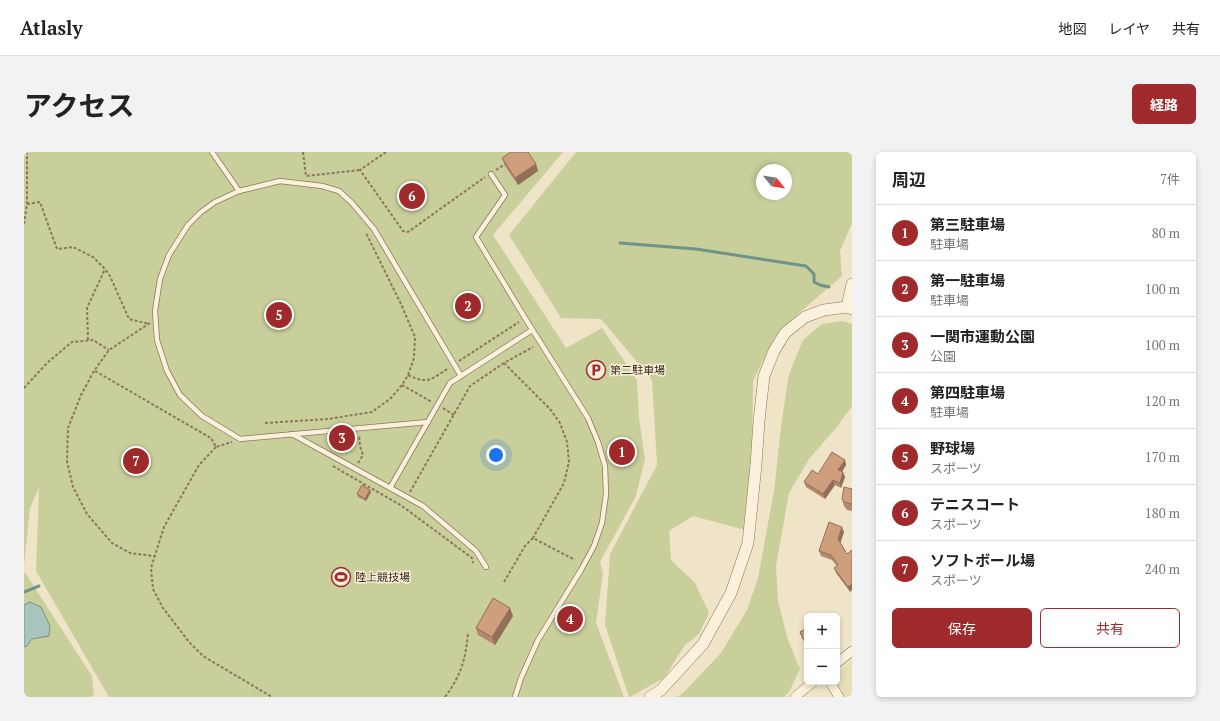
<!DOCTYPE html>
<html lang="ja">
<head>
<meta charset="utf-8">
<style>
	body { margin:0; font-family:"PT Serif","Noto Sans JP",serif; background:#f2f2f2; color:#222 }
	.controls { position:absolute; right:12px; bottom:12px; display:grid; overflow:hidden; border-radius:6px; box-shadow:0 2px 6px #0003 }
	.controls button { width:36px; height:36px; display:grid; place-items:center; padding:0; border:0; border-bottom:1px solid #e0e0e0; background:#fff; color:#222; font:20px sans-serif }
	.compass { position:absolute; left:732px; top:12px; width:36px; height:36px; border-radius:50%; background:#fff; box-shadow:0 2px 6px #0003; rotate:120deg }
	.you { position:absolute; left:472px; top:303px; width:14px; height:14px; margin:-10px; border:3px solid #fff; border-radius:50%; background:#1a73e8; box-shadow:0 0 0 6px #1a73e833 }
	.badge { display:grid; place-items:center; width:26px; height:26px; border-radius:50%; background:#9e2a2b; color:#fff; font-size:13px; font-weight:700 }
	.pin { position:absolute; translate:-50% -50%; border:2px solid #fff; box-shadow:0 1px 4px #0006 }
	.list { margin:0; padding:0; list-style:none }
	h2 { display:flex; justify-content:space-between; align-items:center; height:52px; margin:0; padding:0 16px; font-size:17px }
	h2 small { font-size:13px; font-weight:400; color:#767676 }
	.list li { display:grid; grid-template-columns:26px 1fr auto; gap:12px; align-items:center; box-sizing:border-box; height:56px; padding:0 16px; border-top:1px solid #e0e0e0 }
	.list b { display:block; font-size:15px; white-space:nowrap }
	.list p { margin:0; font-size:13px; white-space:nowrap; color:#767676 }
	.list em { font-size:13px; font-style:normal; color:#767676 }
	.actions { display:flex; gap:8px; padding:12px 16px }
	.actions a { flex:1; padding:9px 0; border:1px solid #9e2a2b; border-radius:6px; text-align:center; font-size:14px; color:#9e2a2b }
	.actions .main { background:#9e2a2b; color:#fff }
	.map { position:relative; flex:none; width:828px; height:545px; overflow:hidden; border-radius:6px }
	header { display:flex; align-items:center; gap:24px; box-sizing:border-box; height:56px; padding:0 20px; background:#fff; border-bottom:1px solid #e0e0e0 }
	header strong { font-size:19px }
	nav { display:flex; gap:22px; margin-inline-start:auto; font-size:14px }
	.intro { display:flex; align-items:center; justify-content:space-between; box-sizing:border-box; height:96px; padding:0 24px }
	h1 { margin:0; font-size:28px }
	.button { padding:10px 18px; border-radius:6px; background:#9e2a2b; color:#fff; font-size:14px; font-weight:700 }
	main { display:flex; gap:24px; padding:0 24px }
	aside { flex:1; background:#fff; border-radius:6px; box-shadow:0 2px 6px #0003 }
	.map>svg:first-child { display:block }
	.farmland { fill:#e6deb5 }
	.green { fill:#c9cf9b; fill-rule:evenodd }
	.water { fill:#a9c4bc; stroke:#6f938a }
	.lines { fill:none; stroke-linecap:round; stroke-linejoin:round }
	.stream { stroke:#6f938a; stroke-width:3 }
	.service-casing { stroke:#8d765c; stroke-width:6 }
	.minor-casing { stroke:#8d765c; stroke-width:10 }
	.tertiary-casing { stroke:#8d765c; stroke-width:12 }
	.path { stroke:#8d765c; stroke-width:2; stroke-dasharray:3 2; stroke-linecap:butt }
	.service { stroke:#faf1dc; stroke-width:4.5 }
	.minor { stroke:#faf1dc; stroke-width:9 }
	.tertiary { stroke:#faf1dc; stroke-width:11 }
	.wall { fill:#b2896c }
	.shaded-wall { fill:#916f58 }
	.building { fill:#cf9f7d; stroke:#916f58 }
	.labels { text-anchor:middle; stroke-width:3; stroke-linejoin:round; paint-order:stroke }
	.poi-label { font-size:11px; fill:#3d2e20; stroke:#f7eed8; text-anchor:start }
</style>
</head>
<body>
<header>
<strong>Atlasly</strong>
<nav><a>地図</a><a>レイヤ</a><a>共有</a></nav>
</header>
<div class="intro"><h1>アクセス</h1><a class="button">経路</a></div>
<main>
<div class="map">
<svg width="828" height="545" viewBox="0 0 828 545">
	<rect width="100%" height="100%" fill="#f0e4c8"/>
	<polygon class="farmland" points="828,508 828,545 819,545 811,530 813,530 813,520"/>
	<g class="green">
		<polygon points="0,0 539,0 469,83 542,196 578,176 613,228 615,266 621,307 612,344 576,410 579,421 572,471 600,545 85,545 12,419 15,336 6,356 0,414"/>
		<path d="M 552,0 L 828,0 L 828,71 L 816,99 L 818,124 L 773,163 L 750,186 L 729,229 L 728,305 L 721,378 L 669,364 L 645,379 L 647,408 L 671,431 L 685,461 L 675,482 L 661,493 L 640,526 L 606,545 L 605,545 L 581,473 L 586,402 L 633,313 L 628,228 L 577,167 L 537,166 L 485,83 ZM 738,18 L 762,18 L 762,42 L 738,42 Z"/>
		<polygon points="818,169 828,172 828,254 812,276 785,307 765,341 752,414 754,449 764,488 776,517 765,540 760,545 653,545 659,541 697,501 723,458 734,426 750,339 758,267 765,222 779,188 798,172"/>
		<polygon points="0,419 68,524 70,543 65,545 0,545"/>
	</g>
	<polygon class="water" points="6,450 17,455 26,474 25,484 8,487 2,495 0,494 0,453"/>
	<g class="lines">
		<g class="stream">
			<polyline points="596,91 672,97 782,114 790,122 790,130 796,133 805,135"/>
			<polyline points="0,440 15,434"/>
		</g>
		<defs>
			<g id="service">
				<polyline points="188,0 215,39"/>
				<polyline points="467,22 481,43 452,85 501,166 564,266 574,290 581,314 582,342 578,371 570,394 557,418 514,488 497,526 491,545"/>
				<polyline points="404,270 216,287 178,264 156,243 143,219 133,188 131,159 136,127 145,103 164,73 177,60 191,50 215,39 256,29 298,34 315,39 328,51 350,77 437,224"/>
				<polyline points="268,282 399,354 452,399 462,415"/>
				<polyline points="366,336 426,231 508,178"/>
			</g>
			<g id="minor">
				<polyline points="813,511 828,499"/>
				<polyline points="806,530 815,545"/>
				<polyline points="771,545 789,530"/>
			</g>
			<g id="tertiary">
				<polyline points="828,132 823,155 828,157"/>
				<polyline points="626,545 637,538 679,492 707,441 724,391 732,313 735,269 740,224 750,199 761,181 781,165 800,158 823,155"/>
			</g>
		</defs>
		<use href="#service" class="service-casing"/>
		<use href="#minor" class="minor-casing"/>
		<use href="#tertiary" class="tertiary-casing"/>
		<g class="path">
			<polyline points="279,0 282,24 336,18"/>
			<polyline points="362,0 336,18 379,79 384,80 461,25"/>
			<polyline points="472,18 481,12"/>
			<polyline points="3,52 16,50 33,97 49,95 69,105 81,117 86,124 105,167 125,172"/>
			<polyline points="0,72 3,52 3,0"/>
			<polyline points="126,171 85,198 70,219 57,243 44,276 43,309 49,335 63,362 88,391 106,401 130,404"/>
			<polyline points="64,188 63,156 81,117"/>
			<polyline points="435,209 495,170"/>
			<polyline points="480,211 526,257 536,271 543,290 545,310 540,331 509,386"/>
			<polyline points="71,219 187,286 192,295 208,290"/>
			<path d="M 384,223 C 405,233 407,227 425,216"/>
			<polyline points="378,233 408,250"/>
			<polyline points="0,236 23,211 48,190 69,188 85,198"/>
			<polyline points="419,256 430,263"/>
			<polyline points="241,271 304,267 348,260 366,247 378,233 384,223 390,206 391,185 377,152 342,81"/>
			<polyline points="192,295 175,313 140,375 127,416 129,437 139,456 165,490 179,504 248,545"/>
			<polyline points="334,311 339,303 336,294 335,283"/>
			<polyline points="309,314 378,354 448,406 449,411"/>
			<polyline points="386,340 446,234 480,211 509,195"/>
			<polyline points="480,430 501,394 509,386 551,408"/>
			<path d="M 421,545 C 437,524 442,506 444,480"/>
		</g>
		<use href="#service" class="service"/>
		<use href="#minor" class="minor"/>
		<use href="#tertiary" class="tertiary"/>
	</g>
	<g class="wall">
		<polygon points="478,6 512,12 514,19 494,33 481,14"/>
		<polygon points="821,308 822,313 818,319 821,325 817,336 811,333 801,347 782,335 780,330"/>
		<polygon points="828,337 828,359 823,358 820,354 818,347"/>
		<polygon points="346,338 347,340 342,349 334,345 333,342"/>
		<polygon points="820,380 816,391 826,440 812,421 810,416 813,414 808,408 797,404 795,399"/>
		<polygon points="489,464 471,493 454,483 452,476"/>
		<polygon points="783,476 783,488 780,490 776,480"/>
	</g>
	<g class="shaded-wall">
		<polygon points="512,12 514,19 494,33 491,26"/>
		<polygon points="821,308 822,313 816,323 814,318"/>
		<polygon points="819,320 821,325 817,336 816,331"/>
		<polygon points="809,328 811,333 801,347 799,342"/>
		<polygon points="346,338 347,340 342,349 341,347"/>
		<polygon points="818,375 820,380 816,392 814,387"/>
		<polygon points="828,432 828,438 826,440 824,435"/>
		<polygon points="486,456 489,464 471,493 468,485"/>
	</g>
	<g class="building">
		<polygon points="487,0 504,0 512,12 491,26 478,6"/>
		<polygon points="808,300 821,308 814,318 819,320 816,331 809,328 799,342 780,330 788,318 794,322"/>
		<polygon points="338,333 346,338 341,347 333,342"/>
		<polygon points="820,335 828,337 828,352 820,350 818,347"/>
		<polygon points="805,370 818,375 814,387 823,402 828,398 828,432 824,435 810,416 814,413 807,403 795,399"/>
		<polygon points="469,446 486,456 468,485 452,476"/>
		<polygon points="783,476 783,485 779,487 776,480"/>
	</g>
	<defs>
		<symbol id="parking-ring" viewBox="-11 -11 22 22"><circle r="9.5" fill="#f7eed8" stroke="#9e2a2b" stroke-width="1.5"/><path d="M-3.5-5.5H1a3.5 3.5 0 0 1 0 7H-1V5.5H-3.5ZM-1-3.4V-.6H.8a1.4 1.4 0 0 0 0-2.8Z" fill="#9e2a2b"/></symbol>
		<symbol id="stadium-ring" viewBox="-11 -11 22 22"><circle r="9.5" fill="#f7eed8" stroke="#9e2a2b" stroke-width="1.5"/><path d="M0-5a6.5 5 0 1 0 0 10a6.5 5 0 1 0 0-10ZM-3.5-1.8h7v3.6h-7Z" fill="#9e2a2b"/></symbol>
	</defs>
	<g fill-rule="evenodd">
		<use href="#parking-ring" x="561" y="207" width="22" height="22"/>
		<use href="#stadium-ring" x="306" y="414" width="22" height="22"/>
	</g>
	<g class="labels">
		<g class="poi-label">
			<text x="586" y="222">第二駐車場</text>
			<text x="331" y="429">陸上競技場</text>
		</g>
	</g>
</svg>
<div class="controls">
<button>+</button>
<button>−</button>
</div>
<svg class="compass" viewBox="-18 -18 36 36"><path d="M0-13l5 13h-10z" fill="#e53935"/><path d="M0 13l5-13h-10z" fill="#767676"/></svg>
<div class="you"></div>
<div class="pin badge" style="left:598px;top:300px">1</div>
<div class="pin badge" style="left:444px;top:154px">2</div>
<div class="pin badge" style="left:318px;top:286px">3</div>
<div class="pin badge" style="left:546px;top:467px">4</div>
<div class="pin badge" style="left:255px;top:163px">5</div>
<div class="pin badge" style="left:388px;top:44px">6</div>
<div class="pin badge" style="left:112px;top:309px">7</div>
</div>
<aside>
<h2>周辺<small>7件</small></h2>
<ul class="list">
<li><span class="badge">1</span><div><b>第三駐車場</b><p>駐車場</p></div><em>80 m</em></li>
<li><span class="badge">2</span><div><b>第一駐車場</b><p>駐車場</p></div><em>100 m</em></li>
<li><span class="badge">3</span><div><b>一関市運動公園</b><p>公園</p></div><em>100 m</em></li>
<li><span class="badge">4</span><div><b>第四駐車場</b><p>駐車場</p></div><em>120 m</em></li>
<li><span class="badge">5</span><div><b>野球場</b><p>スポーツ</p></div><em>170 m</em></li>
<li><span class="badge">6</span><div><b>テニスコート</b><p>スポーツ</p></div><em>180 m</em></li>
<li><span class="badge">7</span><div><b>ソフトボール場</b><p>スポーツ</p></div><em>240 m</em></li>
</ul>
<div class="actions"><a class="main">保存</a><a>共有</a></div>
</aside>
</main>
</body>
</html>
